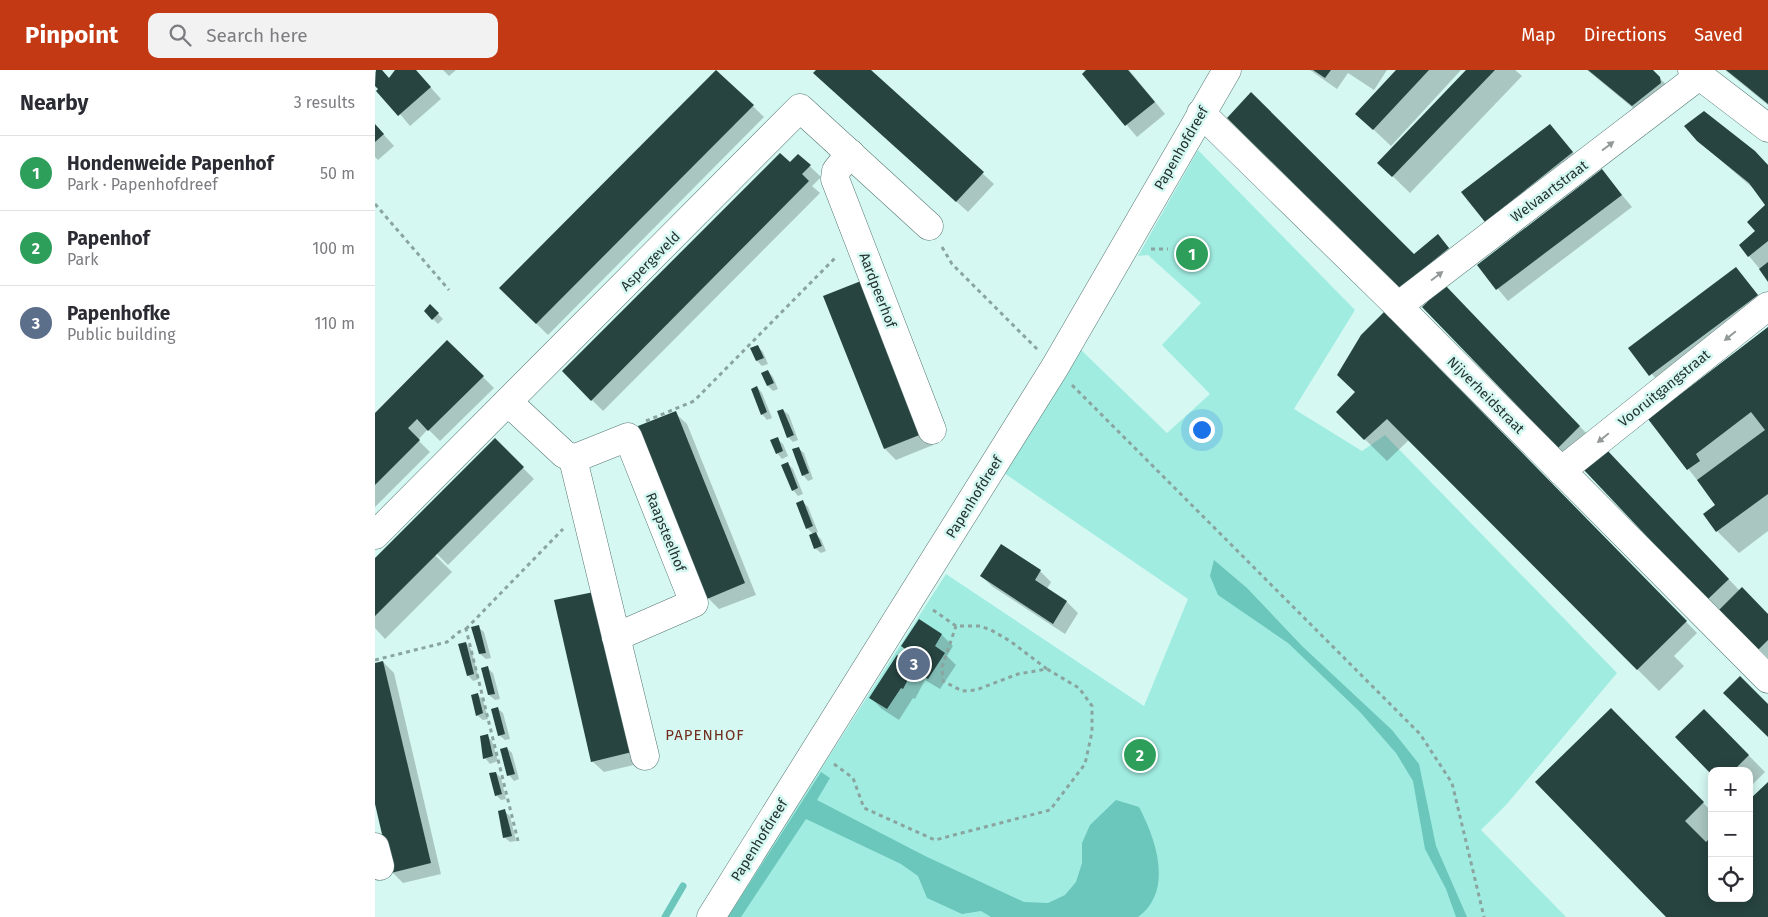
<!DOCTYPE html>
<html lang="en">
<head>
<meta charset="utf-8">
<style>
	body { margin:0; font-family:"Fira Sans",sans-serif; background:#f2f2f3; color:#2b2b33 }
	.controls { position:absolute; right:15px; bottom:15px; display:grid; overflow:hidden; border-radius:10px; box-shadow:0 2px 12px #0003 }
	.controls button { width:45px; height:45px; display:grid; place-items:center; padding:0; border:0; border-bottom:1px solid #e1e1e2; background:#fff; color:#2b2b33; font:25px sans-serif }
	.you { position:absolute; left:826px; top:359px; width:18px; height:18px; margin:-12px; border:4px solid #fff; border-radius:50%; background:#1a73e8; box-shadow:0 0 0 8px #1a73e833 }
	.badge { display:grid; place-items:center; width:32px; height:32px; border-radius:50%; background:#c23914; color:#fff; font-size:16px; font-weight:700 }
	.pin { position:absolute; translate:-50% -50%; border:2px solid #fff; box-shadow:0 1px 5px #0006 }
	.list { margin:0; padding:0; list-style:none }
	h2 { display:flex; justify-content:space-between; align-items:center; height:65px; margin:0; padding:0 20px; font-size:21px }
	h2 small { font-size:16px; font-weight:400; color:#7c7c81 }
	.list li { display:grid; grid-template-columns:32px 1fr auto; gap:15px; align-items:center; box-sizing:border-box; height:75px; padding:0 20px; border-top:1px solid #e1e1e2 }
	.list b { display:block; font-size:19px; white-space:nowrap }
	.list p { margin:0; font-size:16px; white-space:nowrap; color:#7c7c81 }
	.list em { font-size:16px; font-style:normal; color:#7c7c81 }
	.icon { flex:none; width:28px; height:28px; fill:none; stroke:currentColor; stroke-width:2; stroke-linecap:round; stroke-linejoin:round }
	.map { position:relative; flex:none; width:1393px; height:847px; overflow:hidden }
	header { display:flex; align-items:center; gap:30px; box-sizing:border-box; height:70px; padding:0 25px; background:#c23914; color:#fff }
	header strong { font-size:24px }
	nav { display:flex; gap:28px; margin-inline-start:auto; font-size:18px }
	.search { width:350px; height:45px; background:#f2f2f3; display:flex; align-items:center; gap:12px; box-sizing:border-box; padding:0 18px; border-radius:10px; color:#7c7c81; font-size:19px }
	main { display:flex }
	aside { flex:1; background:#fff }
	.map>svg:first-child { display:block }
	.green { fill:#a1ece1 }
	.water { fill:#6bc6bb }
	.shadow { fill:#0003 }
	.lines { fill:none; stroke-linecap:round; stroke-linejoin:round }
	.stream { stroke:#6bc6bb; stroke-width:7 }
	.building { fill:#274440 }
	.minor-casing { stroke:#587773; stroke-width:29 }
	.path { stroke:#8aa49f; stroke-width:3; stroke-dasharray:4 4; stroke-linecap:butt }
	.minor { stroke:#fff; stroke-width:28 }
	.oneway { fill:#929998 }
	.labels { text-anchor:middle; stroke-width:5; stroke-linejoin:round; paint-order:stroke }
	.street-label { font-size:14px; fill:#253331; stroke:#d5f8f2 }
	.neighbourhood-label { font-size:15px; letter-spacing:1px; fill:#712d1d; stroke:#d5f8f2 }
</style>
</head>
<body>
<header>
<strong>Pinpoint</strong>
<div class="search"><svg class="icon" aria-label="search" viewBox="0 0 24 24"><circle cx="10" cy="10" r="6"/><path d="M15 15l6 6"/></svg>Search here</div>
<nav><a>Map</a><a>Directions</a><a>Saved</a></nav>
</header>
<main>
<aside>
<h2>Nearby<small>3 results</small></h2>
<ul class="list">
<li><span class="badge" style="background:#2e9e5b">1</span><div><b>Hondenweide Papenhof</b><p>Park · Papenhofdreef</p></div><em>50 m</em></li>
<li><span class="badge" style="background:#2e9e5b">2</span><div><b>Papenhof</b><p>Park</p></div><em>100 m</em></li>
<li><span class="badge" style="background:#5c6f8a">3</span><div><b>Papenhofke</b><p>Public building</p></div><em>110 m</em></li>
</ul>
</aside>
<div class="map">
<svg width="1393" height="847" viewBox="0 0 1393 847">
	<rect width="100%" height="100%" fill="#d5f8f2"/>
	<polygon class="green" points="823,80 980,240 919,339 987,381 1010,365 1242,603 1131,735 1106,760 1191,847 351,847 571,504 769,636 813,529 629,403 704,278 792,363 835,324 787,275 826,233 773,185 763,186"/>
	<g class="water">
		<polygon points="839,490 872,518 927,576 1017,660 1044,694 1061,776 1092,847 1081,847 1071,819 1050,779 1038,711 1021,683 985,642 913,573 843,525 835,506"/>
		<path d="M 446,702 L 455,708 L 442,730 L 550,786 L 649,832 L 673,833 L 690,825 L 701,812 L 707,793 L 707,773 L 715,755 L 741,730 L 764,737 C 781,769 799,821 763,847 L 616,847 L 606,841 L 587,844 L 552,828 L 543,806 L 526,794 L 431,749 L 366,847 L 353,847 Z"/>
	</g>
	<g class="shadow">
		<polygon points="3,0 14,9 22,0 40,0 66,29 35,56 0,14 0,2"/>
		<polygon points="68,0 81,0 74,6"/>
		<polygon points="443,0 494,0 619,114 593,142 451,14"/>
		<polygon points="713,0 754,0 790,44 762,67 708,4"/>
		<polygon points="935,0 1012,0 999,20 973,3 962,19"/>
		<polygon points="1022,0 1086,0 1016,76 982,44"/>
		<polygon points="1093,0 1140,0 1147,6 1035,123 1004,93"/>
		<polygon points="1212,0 1276,0 1302,25 1275,52"/>
		<polygon points="1350,0 1393,0 1393,35"/>
		<polygon points="342,1 389,47 173,265 125,218"/>
		<polygon points="0,55 19,76 3,90 0,87"/>
		<polygon points="1175,56 1208,94 1111,151 1088,122"/>
		<polygon points="1323,71 1393,96 1393,209 1374,186 1392,135 1379,119"/>
		<polygon points="423,85 446,107 437,116 445,123 228,341 188,301"/>
		<polygon points="1227,101 1257,137 1133,231 1103,195"/>
		<polygon points="1063,166 1084,189 1037,228 1039,185"/>
		<polygon points="1361,199 1393,237 1287,316 1255,278"/>
		<polygon points="497,224 558,375 521,390 510,379 449,227"/>
		<polygon points="1081,228 1216,368 1195,389 1049,237"/>
		<polygon points="55,236 68,249 63,254 50,241"/>
		<polygon points="1009,244 1322,563 1299,586 1309,596 1284,621 1034,370 1012,391 962,342 981,323"/>
		<polygon points="1393,258 1393,461 1364,483 1342,461 1342,436 1275,349"/>
		<polygon points="72,271 119,318 65,371 53,359 43,370 55,382 0,437 0,344"/>
		<polygon points="382,276 388,282 393,294 387,296 382,291 377,278"/>
		<polygon points="393,301 398,307 403,319 398,321 393,316"/>
		<polygon points="382,317 387,323 397,348 392,350 387,344"/>
		<polygon points="408,340 414,345 423,370 418,372 413,367"/>
		<polygon points="300,343 312,354 381,525 344,539 333,528"/>
		<polygon points="402,369 408,374 413,386 407,389 402,383"/>
		<polygon points="120,370 159,409 73,495 58,480 56,481 77,502 10,569 0,558 0,490"/>
		<polygon points="423,378 429,383 438,409 433,411 428,405"/>
		<polygon points="1242,392 1365,521 1393,545 1393,588 1333,529"/>
		<polygon points="413,394 418,399 428,424 423,426 418,420"/>
		<polygon points="428,432 433,437 443,462 440,463 446,469 451,481 446,483 440,478 439,465 432,458"/>
		<polygon points="665,501 676,512 672,519 692,532 703,543 690,564 618,517 606,506"/>
		<polygon points="181,531 267,693 229,702 217,691"/>
		<polygon points="544,550 567,565 578,576 572,586 581,595 565,619 550,610 540,629 538,628 524,650 507,639 496,628 534,582 528,576"/>
		<polygon points="103,557 109,562 116,588 111,589 105,584"/>
		<polygon points="91,573 96,579 104,609 98,611 93,605"/>
		<polygon points="8,592 19,603 66,804 28,813 17,802 0,729 0,594"/>
		<polygon points="112,598 118,603 125,629 120,630 114,625"/>
		<polygon points="103,625 108,630 113,649 108,650 102,645"/>
		<polygon points="122,638 128,643 135,669 130,670 124,665"/>
		<polygon points="1329,640 1390,702 1374,718 1374,701 1337,701"/>
		<polygon points="1258,661 1337,742 1337,828 1374,828 1393,713 1393,847 1293,847"/>
		<polygon points="112,666 117,671 123,691 115,694 110,688"/>
		<polygon points="132,678 137,683 144,709 139,711 134,705"/>
		<polygon points="121,703 126,708 131,729 126,730 121,725"/>
		<polygon points="129,741 135,746 141,771 135,772 129,767"/>
	</g>
	<g class="lines">
		<polyline class="stream" points="290,847 308,816"/>
	</g>
	<g class="building">
		<polygon points="1,0 7,0 14,8 20,0 41,0 56,17 23,46 1,21 3,19 0,16"/>
		<polygon points="341,0 379,35 161,254 124,218"/>
		<polygon points="441,0 496,0 609,102 581,132 438,3"/>
		<polygon points="711,0 753,0 780,32 750,56 707,4"/>
		<polygon points="938,0 956,0 950,8"/>
		<polygon points="1021,0 1054,0 998,60 980,44"/>
		<polygon points="1091,0 1120,0 1017,107 1002,93"/>
		<polygon points="1213,0 1278,0 1285,7 1286,13 1257,36"/>
		<polygon points="1351,0 1393,0 1393,34 1371,16"/>
		<polygon points="876,22 1039,184 1063,164 1074,178 1025,218 852,48"/>
		<polygon points="1329,41 1380,81 1393,95 1393,171 1373,187 1364,175 1380,161 1372,152 1390,135 1374,113 1322,71 1309,56"/>
		<polygon points="0,54 9,64 0,72"/>
		<polygon points="1175,54 1198,82 1110,152 1086,122"/>
		<polygon points="405,83 415,92 423,84 436,95 427,104 434,111 216,331 187,301"/>
		<polygon points="1227,99 1247,125 1121,220 1102,195"/>
		<polygon points="1393,192 1393,212 1384,199"/>
		<polygon points="1361,197 1383,225 1274,306 1253,278"/>
		<polygon points="486,211 547,364 509,379 448,226"/>
		<polygon points="1070,215 1205,356 1183,378 1047,237"/>
		<polygon points="55,234 64,243 57,250 49,241"/>
		<polygon points="1009,242 1312,551 1262,600 1012,349 989,370 961,342 980,322 962,305 986,265"/>
		<polygon points="1393,257 1393,424 1341,462 1328,444 1340,435 1322,410 1390,360 1376,342 1321,384 1325,391 1312,400 1273,349"/>
		<polygon points="72,270 109,306 53,361 42,349 33,358 45,370 0,415 0,343"/>
		<polygon points="383,275 389,288 381,291 375,278"/>
		<polygon points="393,300 399,313 392,316 386,303"/>
		<polygon points="382,316 392,342 386,345 376,319"/>
		<polygon points="408,339 419,365 412,368 402,341"/>
		<polygon points="301,341 370,513 332,529 263,356"/>
		<polygon points="403,367 408,381 401,384 395,370"/>
		<polygon points="120,368 149,397 0,546 0,488"/>
		<polygon points="424,377 434,403 427,406 417,379"/>
		<polygon points="1231,379 1354,509 1332,530 1209,400"/>
		<polygon points="413,392 423,418 417,421 406,395"/>
		<polygon points="428,430 438,456 431,459 421,433"/>
		<polygon points="441,462 447,476 439,479 434,465"/>
		<polygon points="626,474 666,500 660,510 692,531 678,554 605,506"/>
		<polygon points="1367,517 1393,544 1393,570 1383,580 1344,540"/>
		<polygon points="219,522 257,682 216,692 179,530"/>
		<polygon points="544,549 567,564 560,576 570,583 553,609 538,600 528,619 526,618 512,639 494,628 522,585 528,589 533,581 526,576"/>
		<polygon points="104,555 111,583 104,584 96,557"/>
		<polygon points="91,572 99,604 92,606 83,574"/>
		<polygon points="8,591 56,793 16,803 0,734 0,593"/>
		<polygon points="113,596 120,624 113,625 106,598"/>
		<polygon points="1365,606 1393,634 1393,667 1348,623"/>
		<polygon points="103,623 108,643 101,646 96,625"/>
		<polygon points="123,637 130,664 123,666 116,639"/>
		<polygon points="1236,638 1329,732 1310,751 1331,772 1337,766 1337,828 1374,828 1374,730 1393,712 1393,847 1291,847 1160,712"/>
		<polygon points="1329,639 1374,685 1358,701 1337,701 1337,705 1300,667"/>
		<polygon points="113,664 118,686 108,689 105,666"/>
		<polygon points="132,677 140,704 132,706 125,679"/>
		<polygon points="121,702 127,724 120,726 114,703"/>
		<polygon points="130,739 137,766 128,768 123,741"/>
	</g>
	<g class="lines">
		<defs>
			<g id="minor">
				<polyline points="1317,0 1393,58"/>
				<polyline points="826,43 1023,236 1393,609"/>
				<polyline points="475,83 461,101 460,109 557,360"/>
				<polyline points="1023,236 1324,6"/>
				<polyline points="133,332 189,384 198,389 270,686"/>
				<polyline points="198,389 253,367 319,533 241,567"/>
				<polyline points="1186,401 1393,236"/>
				<polyline points="0,465 425,38 554,156"/>
				<polyline points="0,777 5,796"/>
				<polyline points="336,847 680,297 852,0"/>
			</g>
		</defs>
		<use href="#minor" class="minor-casing"/>
		<g class="path">
			<polyline points="0,134 74,220"/>
			<polyline points="567,177 577,194 663,280"/>
			<polyline points="776,179 793,179"/>
			<polyline points="697,315 1045,664 1077,713 1109,847"/>
			<polyline points="271,351 319,331 462,186"/>
			<polyline points="558,540 581,556 605,556 616,560 635,571 672,599"/>
			<polyline points="91,559 188,459"/>
			<polyline points="0,590 72,572 84,562 91,559 143,771"/>
			<polyline points="459,694 478,708 489,738 560,770 675,740 710,694 717,662 717,636 704,618 672,599 643,604 601,620 587,621 568,611 567,597 581,556"/>
		</g>
		<use href="#minor" class="minor"/>
	</g>
	<defs><path id="oneway-solid" d="M-6-.8H1V-3.2L6.5 0L1 3.2V.8H-6Z" transform="scale(1.25)"/></defs>
	<g class="oneway">
		<use href="#oneway-solid" transform="translate(1233 76) rotate(-37)"/>
		<use href="#oneway-solid" transform="translate(1062 206) rotate(-37)"/>
		<use href="#oneway-solid" transform="translate(1355 266) rotate(141)"/>
		<use href="#oneway-solid" transform="translate(1228 368) rotate(141)"/>
	</g>
	<g class="labels">
		<g class="street-label">
			<text transform="translate(806 78) rotate(-60)" y="5">Papenhofdreef</text>
			<text transform="translate(1174 121) rotate(-37)" y="5">Welvaartstraat</text>
			<text transform="translate(275 191) rotate(-45)" y="5">Aspergeveld</text>
			<text transform="translate(503 220) rotate(69)" y="5">Aardpeerhof</text>
			<text transform="translate(1289 318) rotate(-39)" y="5">Vooruitgangstraat</text>
			<text transform="translate(1111 325) rotate(45)" y="5">Nijverheidstraat</text>
			<text transform="translate(599 427) rotate(-58)" y="5">Papenhofdreef</text>
			<text transform="translate(291 462) rotate(68)" y="5">Raapsteelhof</text>
			<text transform="translate(384 770) rotate(-58)" y="5">Papenhofdreef</text>
		</g>
		<g class="neighbourhood-label">
			<text x="330" y="670">PAPENHOF</text>
		</g>
	</g>
</svg>
<div class="controls">
<button>+</button>
<button>−</button>
<button><svg class="icon" aria-label="locate" viewBox="0 0 24 24"><circle cx="12" cy="12" r="6"/><path d="M12 2v4M12 18v4M2 12h4M18 12h4"/></svg></button>
</div>
<div class="you"></div>
<div class="pin badge" style="left:817px;top:184px;background:#2e9e5b">1</div>
<div class="pin badge" style="left:765px;top:685px;background:#2e9e5b">2</div>
<div class="pin badge" style="left:539px;top:594px;background:#5c6f8a">3</div>
</div>
</main>
</body>
</html>
